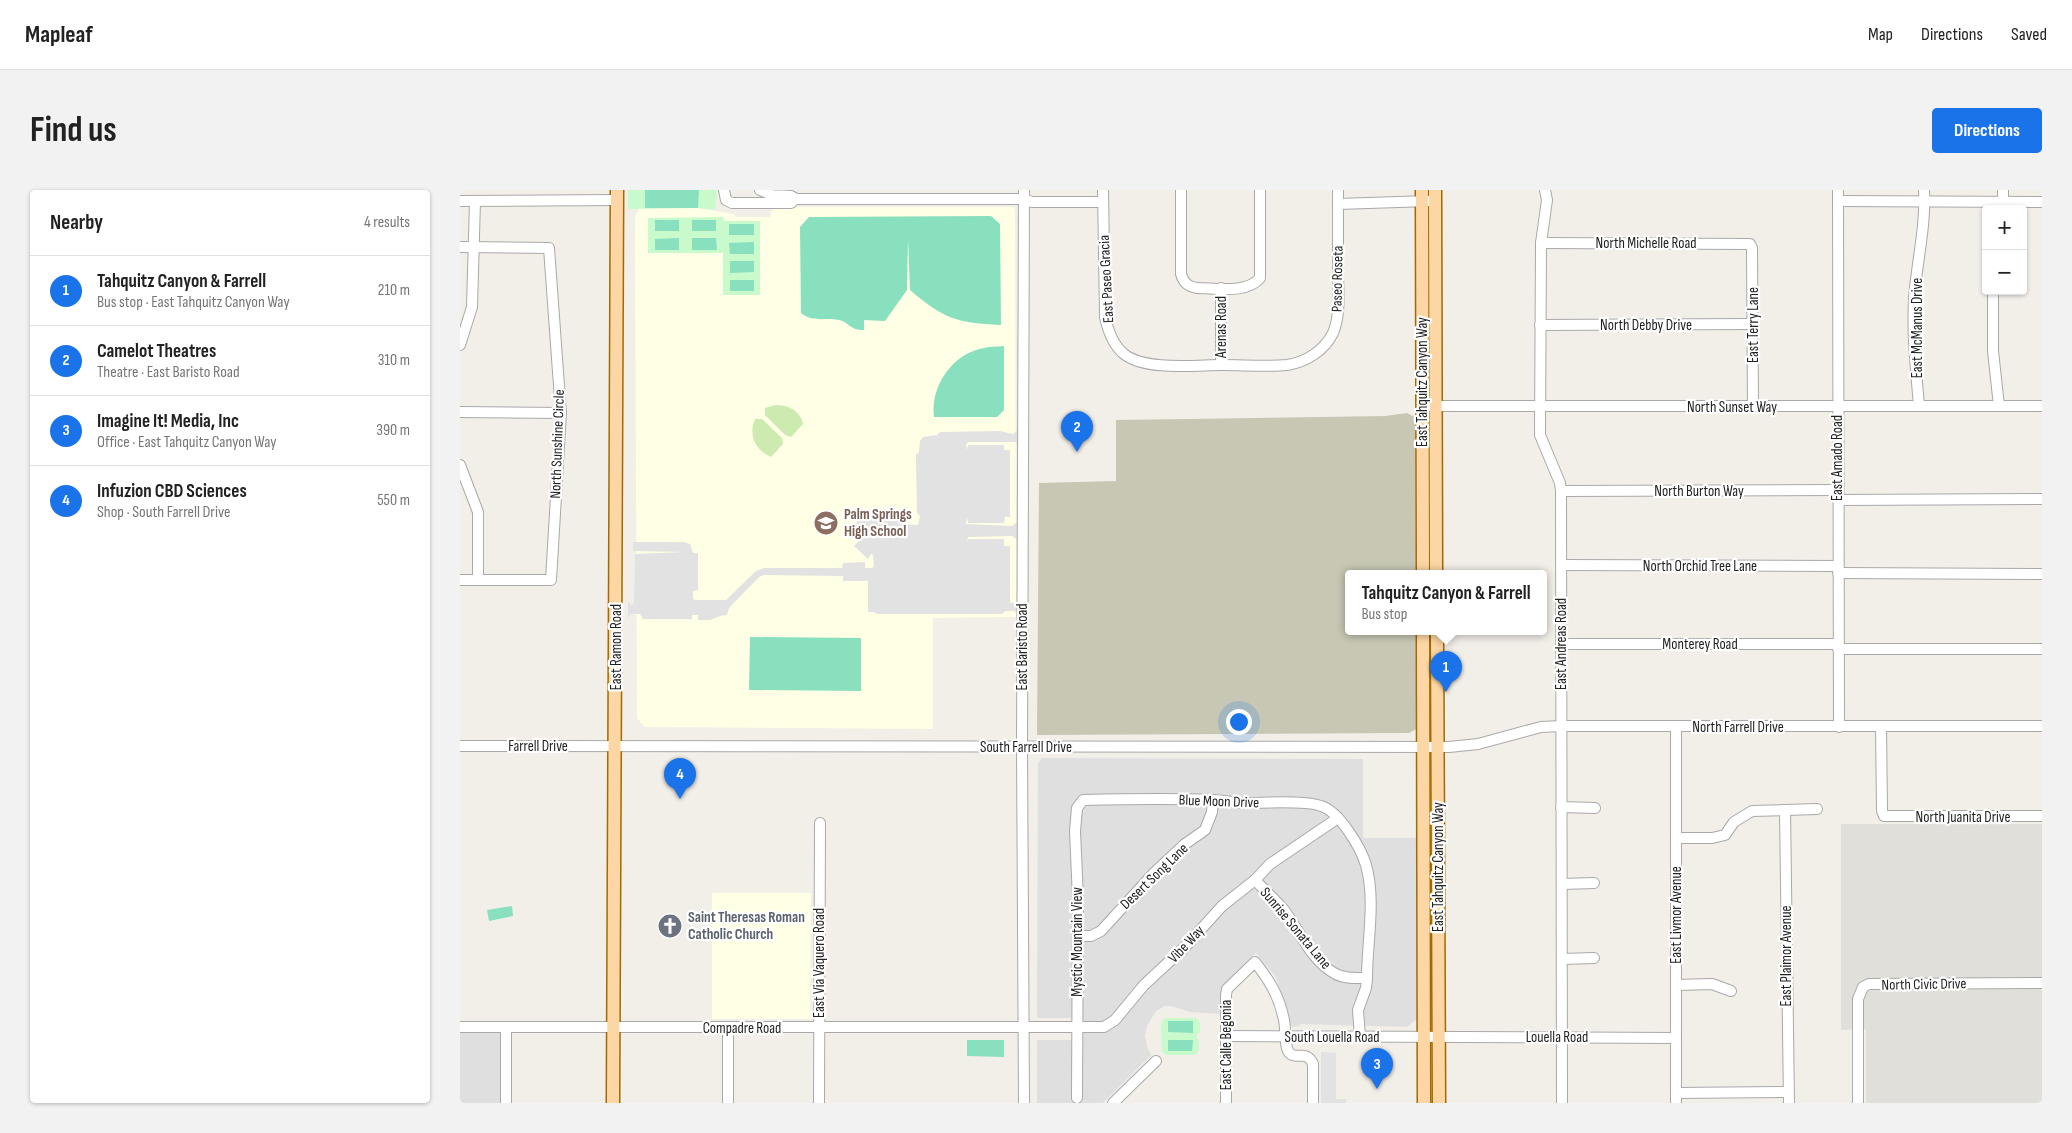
<!DOCTYPE html>
<html lang="en">
<head>
<meta charset="utf-8">
<style>
	body { margin:0; font-family:"Sofia Sans Condensed",sans-serif; background:#f2f2f2; color:#222 }
	.controls { position:absolute; right:15px; top:15px; display:grid; overflow:hidden; border-radius:5px; box-shadow:0 1px 4px #0004 }
	.controls button { width:45px; height:45px; display:grid; place-items:center; padding:0; border:0; border-bottom:1px solid #e0e0e0; background:#fff; color:#222; font:25px sans-serif }
	.you { position:absolute; left:778px; top:531px; width:18px; height:18px; margin:-12px; border:4px solid #fff; border-radius:50%; background:#1a73e8; box-shadow:0 0 0 8px #1a73e833 }
	.badge { display:grid; place-items:center; width:32px; height:32px; border-radius:50%; background:#1a73e8; color:#fff; font-size:16px; font-weight:700 }
	.pin { position:absolute; translate:-50% -41px; filter:drop-shadow(0 1px 2px #0008) }
	.pin::after { content:''; position:absolute; top:26px; width:18px; height:15px; background:inherit; clip-path:polygon(0 0,100% 0,50% 100%) }
	.popup { position:absolute; left:885px; top:380px; width:202px; height:65px; box-sizing:border-box; display:grid; place-content:center; border-radius:5px; background:#fff; filter:drop-shadow(0 1px 4px #0005); font-size:16px; white-space:nowrap; color:#767676 }
	.popup b { font-size:19px; color:#222 }
	.popup::after { content:''; position:absolute; left:50%; top:100%; margin-left:-10px; border:10px solid transparent; border-top-color:#fff }
	.list { margin:0; padding:0; list-style:none }
	h2 { display:flex; justify-content:space-between; align-items:center; height:65px; margin:0; padding:0 20px; font-size:21px }
	h2 small { font-size:16px; font-weight:400; color:#767676 }
	.list li { display:grid; grid-template-columns:32px 1fr auto; gap:15px; align-items:center; box-sizing:border-box; height:70px; padding:0 20px; border-top:1px solid #e0e0e0 }
	.list b { display:block; font-size:19px; white-space:nowrap }
	.list p { margin:0; font-size:16px; white-space:nowrap; color:#767676 }
	.list em { font-size:16px; font-style:normal; color:#767676 }
	.map { position:relative; flex:none; width:1582px; height:913px; overflow:hidden; border-radius:5px }
	header { display:flex; align-items:center; gap:30px; box-sizing:border-box; height:70px; padding:0 25px; background:#fff; border-bottom:1px solid #e0e0e0 }
	header strong { font-size:24px }
	nav { display:flex; gap:28px; margin-inline-start:auto; font-size:18px }
	.intro { display:flex; align-items:center; justify-content:space-between; box-sizing:border-box; height:120px; padding:0 30px }
	h1 { margin:0; font-size:35px }
	.button { padding:12px 22px; border-radius:5px; background:#1a73e8; color:#fff; font-size:18px; font-weight:700 }
	main { display:flex; gap:30px; padding:0 30px }
	aside { flex:1; background:#fff; border-radius:5px; box-shadow:0 1px 4px #0004 }
	.map>svg:first-child { display:block }
	.residential { fill:#e0dfdf }
	.education { fill:#ffffe5 }
	.airport { fill:#e1dfda }
	.construction { fill:#c7c7b4 }
	.grass { fill:#cdebb0 }
	.park { fill:#c8facc }
	.pitch { fill:#88e0be }
	.parking { fill:#e2e2e2 }
	.lines { fill:none; stroke-linecap:round; stroke-linejoin:round }
	.minor-casing { stroke:#a9a9a9; stroke-width:12 }
	.major-casing { stroke:#a06b00; stroke-width:15 }
	.minor { stroke:#fff; stroke-width:10 }
	.major { stroke:#fcd6a4; stroke-width:12 }
	.labels { text-anchor:middle; stroke-width:4.5; stroke-linejoin:round; paint-order:stroke }
	.street-label { font-size:15px; fill:#222; stroke:#fff }
	.education-label { font-size:15px; font-weight:bold; fill:#785e54; stroke:#fff; text-anchor:start }
	.worship-label { font-size:15px; font-weight:bold; fill:#5b616d; stroke:#fff; text-anchor:start }
</style>
</head>
<body>
<header>
<strong>Mapleaf</strong>
<nav><a>Map</a><a>Directions</a><a>Saved</a></nav>
</header>
<div class="intro"><h1>Find us</h1><a class="button">Directions</a></div>
<main>
<aside>
<h2>Nearby<small>4 results</small></h2>
<ul class="list">
<li><span class="badge">1</span><div><b>Tahquitz Canyon &amp; Farrell</b><p>Bus stop · East Tahquitz Canyon Way</p></div><em>210 m</em></li>
<li><span class="badge">2</span><div><b>Camelot Theatres</b><p>Theatre · East Baristo Road</p></div><em>310 m</em></li>
<li><span class="badge">3</span><div><b>Imagine It! Media, Inc</b><p>Office · East Tahquitz Canyon Way</p></div><em>390 m</em></li>
<li><span class="badge">4</span><div><b>Infuzion CBD Sciences</b><p>Shop · South Farrell Drive</p></div><em>550 m</em></li>
</ul>
</aside>
<div class="map">
<svg width="1582" height="913" viewBox="0 0 1582 913">
	<rect width="100%" height="100%" fill="#f2efe9"/>
	<g class="residential">
		<polygon points="582,568 903,569 903,648 956,648 957,829 947,837 840,834 840,836 832,837 816,787 796,763 762,796 760,824 730,822 711,816 705,816 696,821 687,836 685,846 687,857 691,865 643,913 577,913 577,850 616,850 616,828 577,828 578,573"/>
		<polygon points="43,840 42,913 0,913 0,841"/>
	</g>
	<g class="education">
		<polygon points="315,17 553,17 555,20 556,427 473,428 473,539 185,537 177,528 175,27 179,18 238,18 274,24 275,27 310,27 311,22"/>
		<polygon points="252,703 351,703 350,829 252,829"/>
	</g>
	<polygon class="airport" points="1381,634 1582,634 1582,913 1406,913 1406,839 1381,840"/>
	<polygon class="construction" points="947,223 955,227 956,383 888,383 888,441 956,441 956,539 949,543 577,545 579,293 656,291 656,230 925,226"/>
	<g class="grass">
		<path d="M 315,215 C 328,215 340,220 343,234 L 331,247 L 325,245 L 305,225 L 305,218 Z"/>
		<path d="M 295,229 L 302,229 L 322,248 L 323,254 L 311,267 C 295,260 288,245 295,229 Z"/>
	</g>
	<g class="park">
		<polygon points="168,0 257,0 255,20 238,18 168,19"/>
		<polygon points="263,27 264,31 300,31 300,105 263,105 263,63 188,63 188,28"/>
		<polygon points="706,828 736,828 740,833 740,843 736,845 739,851 739,860 735,865 706,865 702,861 701,832"/>
	</g>
	<g class="pitch">
		<polygon points="185,0 239,0 238,18 185,18"/>
		<path d="M 531,26 L 540,34 L 541,135 C 497,133 484,129 450,100 L 448,48 L 447,100 L 425,131 L 404,130 L 404,140 C 388,140 390,132 379,130 C 365,127 353,133 341,123 L 340,37 L 349,27 Z"/>
		<rect x="195" y="30" width="24" height="11"/>
		<rect x="232" y="30" width="24" height="11"/>
		<rect x="269" y="34" width="25" height="11"/>
		<polygon points="219,48 219,60 195,60 195,49"/>
		<polygon points="232,48 256,48 257,60 232,60"/>
		<polygon points="294,52 294,64 270,64 269,53"/>
		<polygon points="270,71 294,71 294,82 270,83"/>
		<rect x="270" y="90" width="24" height="11"/>
		<path d="M 544,156 L 544,220 L 537,227 L 474,227 C 470,196 493,163 524,158 C 531,156 538,157 544,156 Z"/>
		<polygon points="290,447 401,448 401,501 289,500"/>
		<polygon points="52,716 53,726 29,731 27,720"/>
		<polygon points="708,831 733,831 733,843 708,842"/>
		<polygon points="507,850 544,850 544,867 507,866"/>
		<polygon points="708,850 733,850 732,861 708,861"/>
	</g>
	<g class="parking">
		<polygon points="559,239 559,257 556,252 508,252 506,255 507,260 508,255 544,255 544,260 550,260 550,327 545,327 544,333 508,333 507,327 506,334 552,336 558,331 558,350 552,346 508,347 506,354 508,349 544,349 544,356 550,356 550,412 544,412 555,413 559,409 559,425 554,421 545,421 542,424 417,424 414,422 408,422 408,391 383,391 383,386 304,385 299,387 269,418 267,425 260,426 250,430 238,430 238,425 232,425 232,429 183,429 180,424 171,424 168,428 168,411 171,415 174,413 175,364 225,362 173,361 173,352 224,352 230,354 233,363 238,363 238,400 233,401 233,409 235,410 266,410 296,381 304,378 382,378 383,373 405,372 405,378 412,378 414,376 413,365 411,364 408,369 394,356 398,352 395,344 396,335 399,327 406,321 416,318 427,320 430,315 437,319 443,327 445,331 440,334 458,335 460,326 457,323 456,265 459,262 460,251 463,247 477,245 480,242 540,241 553,244"/>
		<polygon points="861,862 876,863 876,909 886,909 886,913 861,913"/>
	</g>
	<g class="lines">
		<defs>
			<g id="minor">
				<polyline points="264,0 266,10 272,13 331,13 335,9"/>
				<polyline points="300,0 312,5 331,6 336,9 564,9 572,12 643,12"/>
				<path d="M 643,0 L 645,127 C 648,141 653,155 664,164 C 685,181 736,175 762,175 C 784,175 806,177 827,175 C 846,172 864,161 873,143 C 881,124 878,101 878,81 C 878,54 878,27 878,0"/>
				<path d="M 721,0 L 721,84 C 724,93 727,96 737,98 C 756,98 787,104 800,88 L 800,0"/>
				<polyline points="1085,0 1087,10 1081,53 1080,245 1100,293 1101,301 1102,913"/>
				<polyline points="1378,0 1379,537"/>
				<polyline points="1543,0 1543,19"/>
				<polyline points="0,11 157,10"/>
				<polyline points="1378,11 1582,12"/>
				<polyline points="878,14 969,11"/>
				<polyline points="1081,53 1290,54 1292,58 1293,217"/>
				<polyline points="0,57 89,58 101,223 91,390 0,390"/>
				<polyline points="1533,101 1533,161 1539,216"/>
				<polyline points="1080,135 1292,134"/>
				<polyline points="0,155 12,117 15,11"/>
				<polyline points="761,175 761,98"/>
				<polyline points="968,216 1582,216"/>
				<path d="M 1459,216 C 1456,180 1452,144 1454,108 C 1457,71 1466,36 1464,0"/>
				<polyline points="0,222 101,223"/>
				<polyline points="0,275 18,322 18,390"/>
				<polyline points="1101,301 1378,300"/>
				<polyline points="1378,310 1582,309"/>
				<polyline points="1102,375 1378,376"/>
				<polyline points="1378,383 1582,384"/>
				<polyline points="1101,454 1378,454"/>
				<polyline points="1378,459 1582,459"/>
				<polyline points="1216,536 1216,913"/>
				<polyline points="1421,537 1422,621 1424,626 1582,626"/>
				<polyline points="0,556 989,557 1018,554 1081,537 1101,536 1582,536"/>
				<polyline points="1101,617 1135,618"/>
				<polyline points="1325,620 1329,913"/>
				<polyline points="1216,648 1252,648 1265,645 1274,632 1292,621 1357,619"/>
				<path d="M 795,690 C 804,700 815,709 824,720 C 839,740 851,770 874,783 C 884,789 896,788 907,788"/>
				<polyline points="1102,694 1134,693"/>
				<polyline points="618,746 631,746 641,741 693,684 725,654 745,640 752,622 753,610"/>
				<polyline points="1102,769 1134,768"/>
				<polyline points="1216,795 1252,794 1271,801"/>
				<polyline points="0,837 644,837 655,830 684,795 726,756 762,716 795,690 810,674 878,628"/>
				<polyline points="766,846 1216,848"/>
				<polyline points="1216,903 1327,902"/>
				<path d="M 617,908 L 618,709 L 615,641 L 617,618 L 623,610 C 666,609 709,608 752,610 C 763,610 774,613 786,613 C 804,613 845,610 861,616 C 879,621 901,658 906,675 C 916,711 907,751 907,788 L 906,798 L 898,820 L 900,847"/>
				<polyline points="46,913 46,837"/>
				<polyline points="268,913 268,838"/>
				<polyline points="359,913 360,633"/>
				<polyline points="564,913 562,557 564,0"/>
				<polyline points="653,913 696,871"/>
				<path d="M 766,913 L 766,805 L 767,799 L 795,772 C 810,791 819,806 824,830 C 826,839 824,852 828,861 C 835,872 846,858 853,874 L 853,913"/>
				<polyline points="1398,913 1398,809 1403,797 1409,794 1582,793"/>
			</g>
			<g id="major">
				<polyline points="962,0 963,383"/>
				<polyline points="975,0 976,383"/>
				<polyline points="963,441 964,913"/>
				<polyline points="977,441 979,913"/>
				<polyline points="153,913 157,0"/>
			</g>
		</defs>
		<use href="#minor" class="minor-casing"/>
		<use href="#major" class="major-casing"/>
		<use href="#minor" class="minor"/>
		<use href="#major" class="major"/>
	</g>
	<defs>
		<symbol id="school-disc" viewBox="-11 -11 22 22"><circle r="9.5" fill="#8d6e63" stroke="#fff"/><path d="M0-5L7-2L0 1L-7-2ZM-4 1L0 2.5L4 1V4Q0 6-4 4Z" fill="#fff"/></symbol>
		<symbol id="church-disc" viewBox="-11 -11 22 22"><circle r="9.5" fill="#6b7280" stroke="#fff"/><path d="M-1.2-6h2.4v3.5h3.3v2.4h-3.3V6h-2.4V-.1h-3.3v-2.4h3.3Z" fill="#fff"/></symbol>
	</defs>
	<g fill-rule="evenodd">
		<use href="#school-disc" x="352" y="319" width="28" height="28"/>
		<use href="#church-disc" x="196" y="722" width="28" height="28"/>
	</g>
	<g class="labels">
		<g class="street-label">
			<text x="1186" y="58">North Michelle Road</text>
			<text transform="translate(646 89) rotate(-93)" y="5">East Paseo Gracia</text>
			<text transform="translate(877 89) rotate(-89)" y="5">Paseo Roseta</text>
			<text x="1186" y="140">North Debby Drive</text>
			<text transform="translate(1293 135) rotate(-90)" y="5">East Terry Lane</text>
			<text transform="translate(761 137) rotate(-90)" y="5">Arenas Road</text>
			<text transform="translate(1457 138) rotate(-90)" y="5">East McManus Drive</text>
			<text transform="translate(962 192) rotate(-90)" y="5">East Tahquitz Canyon Way</text>
			<text x="1272" y="222">North Sunset Way</text>
			<text transform="translate(97 254) rotate(-88)" y="5">North Sunshine Circle</text>
			<text transform="translate(1377 268) rotate(-90)" y="5">East Amado Road</text>
			<text x="1239" y="306">North Burton Way</text>
			<text x="1240" y="381">North Orchid Tree Lane</text>
			<text transform="translate(1101 454) rotate(-90)" y="5">East Andreas Road</text>
			<text x="1240" y="459">Monterey Road</text>
			<text transform="translate(156 457) rotate(-90)" y="5">East Ramon Road</text>
			<text transform="translate(562 457) rotate(-90)" y="5">East Baristo Road</text>
			<text x="1278" y="542">North Farrell Drive</text>
			<text x="78" y="561">Farrell Drive</text>
			<text x="566" y="562">South Farrell Drive</text>
			<text transform="translate(759 611) rotate(2)" y="5">Blue Moon Drive</text>
			<text x="1503" y="632">North Juanita Drive</text>
			<text transform="translate(978 677) rotate(-90)" y="5">East Tahquitz Canyon Way</text>
			<text transform="translate(694 686) rotate(-44)" y="5">Desert Song Lane</text>
			<text transform="translate(1216 725) rotate(-90)" y="5">East Livmor Avenue</text>
			<text transform="translate(836 738) rotate(50)" y="5">Sunrise Sonata Lane</text>
			<text transform="translate(617 752) rotate(-90)" y="5">Mystic Mountain View</text>
			<text transform="translate(726 754) rotate(-47)" y="5">Vibe Way</text>
			<text transform="translate(1326 766) rotate(-90)" y="5">East Plaimor Avenue</text>
			<text transform="translate(359 773) rotate(-90)" y="5">East Via Vaquero Road</text>
			<text transform="translate(1464 794) rotate(-1)" y="5">North Civic Drive</text>
			<text x="282" y="843">Compadre Road</text>
			<text x="872" y="852">South Louella Road</text>
			<text x="1097" y="852">Louella Road</text>
			<text transform="translate(766 855) rotate(-90)" y="5">East Calle Begonia</text>
		</g>
		<g class="education-label">
			<text x="384" y="329">Palm Springs<tspan x="384" dy="17">High School</tspan></text>
		</g>
		<g class="worship-label">
			<text x="228" y="732">Saint Theresas Roman<tspan x="228" dy="17">Catholic Church</tspan></text>
		</g>
	</g>
</svg>
<div class="controls">
<button>+</button>
<button>−</button>
</div>
<div class="you"></div>
<div class="pin badge" style="left:986px;top:502px">1</div>
<div class="popup"><b>Tahquitz Canyon &amp; Farrell</b>Bus stop</div>
<div class="pin badge" style="left:617px;top:262px">2</div>
<div class="pin badge" style="left:917px;top:899px">3</div>
<div class="pin badge" style="left:220px;top:609px">4</div>
</div>
</main>
</body>
</html>
